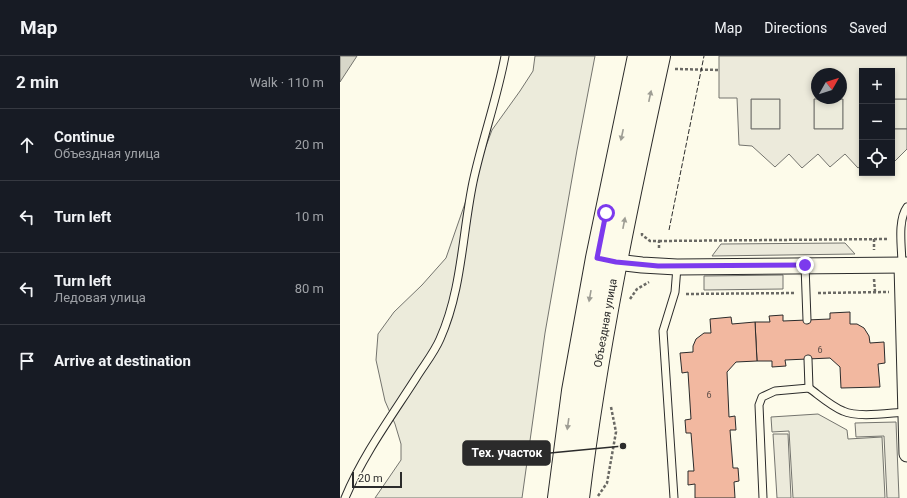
<!DOCTYPE html>
<html lang="en">
<head>
<meta charset="utf-8">
<style>
	body { margin:0; font-family:Roboto,sans-serif; background:#242831; color:#f1f3f6 }
	.controls { position:absolute; right:12px; top:12px; display:grid; overflow:hidden; border-radius:0px; box-shadow:0 2px 6px #0003 }
	.controls button { width:36px; height:36px; display:grid; place-items:center; padding:0; border:0; border-bottom:1px solid #363941; background:#171b24; color:#f1f3f6; font:20px sans-serif }
	.compass { position:absolute; left:471px; top:12px; width:36px; height:36px; border-radius:50%; background:#171b24; box-shadow:0 2px 6px #0003; rotate:51deg }
	.scale { position:absolute; left:12px; bottom:10px; width:50px; box-sizing:border-box; padding-left:4px; border:2px solid #2b2b2b; border-top:0; font-size:11px; line-height:14px; white-space:nowrap; color:#2b2b2b; -webkit-text-stroke:3px #fdfbea; paint-order:stroke }
	.stop { position:absolute; width:12px; height:12px; margin:-9px; border:3px solid #7c3aed; border-radius:50%; background:#fff }
	.stop.end { background:#7c3aed; border-color:#fff; box-shadow:0 1px 4px #0008 }
	.list { margin:0; padding:0; list-style:none }
	h2 { display:flex; justify-content:space-between; align-items:center; height:52px; margin:0; padding:0 16px; font-size:17px }
	h2 small { font-size:13px; font-weight:400; color:#9ea1a6 }
	.list li { display:grid; grid-template-columns:26px 1fr auto; gap:12px; align-items:center; box-sizing:border-box; height:72px; padding:0 16px; border-top:1px solid #363941 }
	.list b { display:block; font-size:15px; white-space:nowrap }
	.list p { margin:0; font-size:13px; white-space:nowrap; color:#9ea1a6 }
	.list em { font-size:13px; font-style:normal; color:#9ea1a6 }
	.icon { flex:none; width:22px; height:22px; fill:none; stroke:currentColor; stroke-width:2; stroke-linecap:round; stroke-linejoin:round }
	.map { position:relative; flex:none; width:567px; height:442px; overflow:hidden }
	header { display:flex; align-items:center; gap:24px; box-sizing:border-box; height:56px; padding:0 20px; background:#171b24; border-bottom:1px solid #363941 }
	header strong { font-size:19px }
	nav { display:flex; gap:22px; margin-inline-start:auto; font-size:14px }
	main { display:flex }
	aside { flex:1; background:#171b24 }
	.map>svg:first-child { display:block }
	.green { fill:#ecebdb; stroke:#74746e }
	.parking { fill:#eceadb; stroke:#74746e; fill-rule:evenodd }
	.water { fill:#d8d7c9; stroke:#74746e }
	.building { fill:#f2b8a0; stroke:#2b2b2b }
	.lines { fill:none; stroke-linecap:round; stroke-linejoin:round }
	.lane-casing { stroke:#2b2b2b; stroke-width:9 }
	.street-casing { stroke:#2b2b2b; stroke-width:17 }
	.primary-casing { stroke:#2b2b2b; stroke-width:24 }
	.path { stroke:#6a6964; stroke-width:2.5; stroke-dasharray:3 2; stroke-linecap:butt }
	.lane { stroke:#fdfbea; stroke-width:7 }
	.street { stroke:#fdfbea; stroke-width:15 }
	.primary { stroke:#fdfbea; stroke-width:22 }
	.fence { stroke:#2b2b2b; stroke-width:1; stroke-dasharray:5 2; stroke-linecap:butt }
	.oneway { fill:#9e9d94 }
	.route { stroke:#7c3aed; stroke-width:5 }
	.labels { text-anchor:middle; stroke-width:3; stroke-linejoin:round; paint-order:stroke }
	.number-label { font-size:9px; fill:#5d4e48 }
	.street-label { font-size:11px; fill:#2b2b2b; stroke:#fdfbea }
	.leader { fill:none; stroke:#2b2b2b; stroke-width:1.5 }
	.callout-dot { fill:#2b2b2b; stroke:#fdfbea; stroke-width:1.5 }
	.callout { fill:#2b2b2b; stroke:#2b2b2b; stroke-width:1.5 }
	.callout-label { font-size:12px; text-anchor:middle; font-weight:bold; fill:#fff }
</style>
</head>
<body>
<header>
<strong>Map</strong>
<nav><a>Map</a><a>Directions</a><a>Saved</a></nav>
</header>
<main>
<aside>
<h2>2 min<small>Walk · 110 m</small></h2>
<ul class="list">
<li><svg class="icon" aria-label="ahead" viewBox="0 0 24 24"><path d="M12 20V5M6 11l6-6 6 6"/></svg><div><b>Continue</b><p>Объездная улица</p></div><em>20 m</em></li>
<li><svg class="icon" aria-label="left" viewBox="0 0 24 24"><path d="M17 20v-9H6M10 6l-5 5 5 5"/></svg><div><b>Turn left</b></div><em>10 m</em></li>
<li><svg class="icon" aria-label="left" viewBox="0 0 24 24"><path d="M17 20v-9H6M10 6l-5 5 5 5"/></svg><div><b>Turn left</b><p>Ледовая улица</p></div><em>80 m</em></li>
<li><svg class="icon" aria-label="arrive" viewBox="0 0 24 24"><path d="M6 21V4h12l-3 4 3 4H6"/></svg><div><b>Arrive at destination</b></div></li>
</ul>
</aside>
<div class="map">
<svg width="567" height="442" viewBox="0 0 567 442">
	<rect width="100%" height="100%" fill="#fdfbea"/>
	<g class="green">
		<polygon points="195,0 255,0 237,94 205,277 182,442 35,442 61,404 61,388 55,368 45,345 36,304 38,278 54,256 82,229 106,202 130,133 152,74 180,35 193,15"/>
		<polygon points="474,42 503,43 503,73 474,73"/>
		<rect x="411" y="43" width="29" height="30"/>
		<rect x="552" y="43" width="15" height="30"/>
		<polygon points="478,358 507,374 508,383 542,381 545,442 453,442 449,375 432,376 431,361"/>
	</g>
	<g class="parking">
		<path d="M 379,0 L 567,0 L 567,43 L 552,43 L 552,15 L 522,15 L 522,109 L 518,112 L 505,98 L 490,111 L 478,98 L 462,112 L 449,98 L 435,111 L 412,90 L 399,89 L 397,42 L 379,42 ZM 477,18 L 501,18 L 501,42 L 477,42 ZM 411,43 L 440,43 L 440,73 L 411,73 ZM 474,43 L 503,43 L 503,73 L 474,73 Z"/>
		<polygon points="552,73 567,73 567,93 552,108"/>
		<polygon points="505,187 515,198 372,200 381,188"/>
		<polygon points="443,219 443,233 364,234 364,220"/>
		<polygon points="556,366 559,442 547,442 544,380 516,381 515,367"/>
		<polygon points="433,378 448,378 451,442 437,442"/>
	</g>
	<polygon class="water" points="0,0 17,0 0,26"/>
	<g class="building">
		<polygon points="510,256 510,268 517,268 524,272 529,280 530,287 544,286 545,307 538,308 540,331 501,332 500,311 490,302 445,304 446,310 432,311 432,305 417,305 415,266 430,266 429,260 443,259 443,265 490,263 490,257"/>
		<polygon points="391,261 392,268 415,266 417,305 396,306 387,316 389,361 395,360 396,374 390,374 393,412 398,412 399,425 394,426 395,442 355,442 355,428 348,429 348,415 354,415 351,377 346,377 345,364 351,363 348,316 342,317 340,297 353,296 353,290 356,283 364,277 371,277 370,263"/>
	</g>
	<g class="lines">
		<defs>
			<g id="lane">
				<polyline points="465,209 467,264"/>
				<path d="M 562,209 C 562,192 557,165 567,151"/>
				<polyline points="468,303 469,332"/>
				<path d="M 5,442 C 23,399 51,361 76,322 C 84,309 94,297 100,283 C 122,234 122,179 133,126 C 142,84 157,43 165,0"/>
				<polyline points="334,442 323,275 335,236 337,211"/>
				<path d="M 423,442 L 419,349 L 422,341 L 435,335 L 469,332 C 480,340 491,350 503,355 C 518,362 548,357 565,356"/>
			</g>
			<g id="street">
				<polyline points="276,206 302,209 337,211 567,209"/>
				<polyline points="562,209 567,398"/>
			</g>
			<g id="primary">
				<polyline points="219,442 233,335 257,202 299,0"/>
				<path d="M 238,442 C 256,293 287,146 319,0"/>
			</g>
		</defs>
		<use href="#lane" class="lane-casing"/>
		<use href="#street" class="street-casing"/>
		<use href="#primary" class="primary-casing"/>
		<g class="path">
			<polyline points="335,13 379,14"/>
			<polyline points="302,177 302,179 310,185 319,185 319,194"/>
			<polyline points="534,183 534,194"/>
			<polyline points="319,185 549,183"/>
			<polyline points="534,223 535,236"/>
			<polyline points="478,237 549,236"/>
			<polyline points="346,238 455,237"/>
			<polyline points="290,243 297,233 309,226"/>
			<polyline points="258,440 267,427 276,376 271,351"/>
		</g>
		<use href="#lane" class="lane"/>
		<use href="#street" class="street"/>
		<use href="#primary" class="primary"/>
		<polyline class="fence" points="329,174 364,0"/>
	</g>
	<defs><path id="oneway-solid" d="M-6-.8H1V-3.2L6.5 0L1 3.2V.8H-6Z"/></defs>
	<g class="oneway">
		<use href="#oneway-solid" transform="translate(310 40) rotate(-78)"/>
		<use href="#oneway-solid" transform="translate(282 79) rotate(102)"/>
		<use href="#oneway-solid" transform="translate(284 167) rotate(-79)"/>
		<use href="#oneway-solid" transform="translate(250 240) rotate(100)"/>
		<use href="#oneway-solid" transform="translate(228 368) rotate(98)"/>
	</g>
	<g class="lines">
		<polyline class="route" points="266,157 257,202 276,206 318,210 465,209"/>
	</g>
	<g class="labels">
		<g class="number-label">
			<text x="480" y="297">6</text>
			<text x="369" y="342">6</text>
		</g>
		<g class="street-label">
			<text transform="translate(265 267) rotate(-80)" y="4">Объездная улица</text>
		</g>
	</g>
	<path class="leader" d="M283 390L210 397"/>
	<circle class="callout-dot" cx="283" cy="390" r="4"/>
	<rect class="callout" x="123" y="385" width="87" height="24" rx="4"/>
	<g class="callout-label">
		<text x="167" y="401">Тех. участок</text>
	</g>
</svg>
<div class="controls">
<button>+</button>
<button>−</button>
<button><svg class="icon" aria-label="locate" viewBox="0 0 24 24"><circle cx="12" cy="12" r="6"/><path d="M12 2v4M12 18v4M2 12h4M18 12h4"/></svg></button>
</div>
<svg class="compass" viewBox="-18 -18 36 36"><path d="M0-13l5 13h-10z" fill="#e53935"/><path d="M0 13l5-13h-10z" fill="#9ea1a6"/></svg>
<div class="scale">20 m</div>
<div class="stop" style="left:266px;top:157px"></div>
<div class="stop end" style="left:465px;top:209px"></div>
</div>
</main>
</body>
</html>
